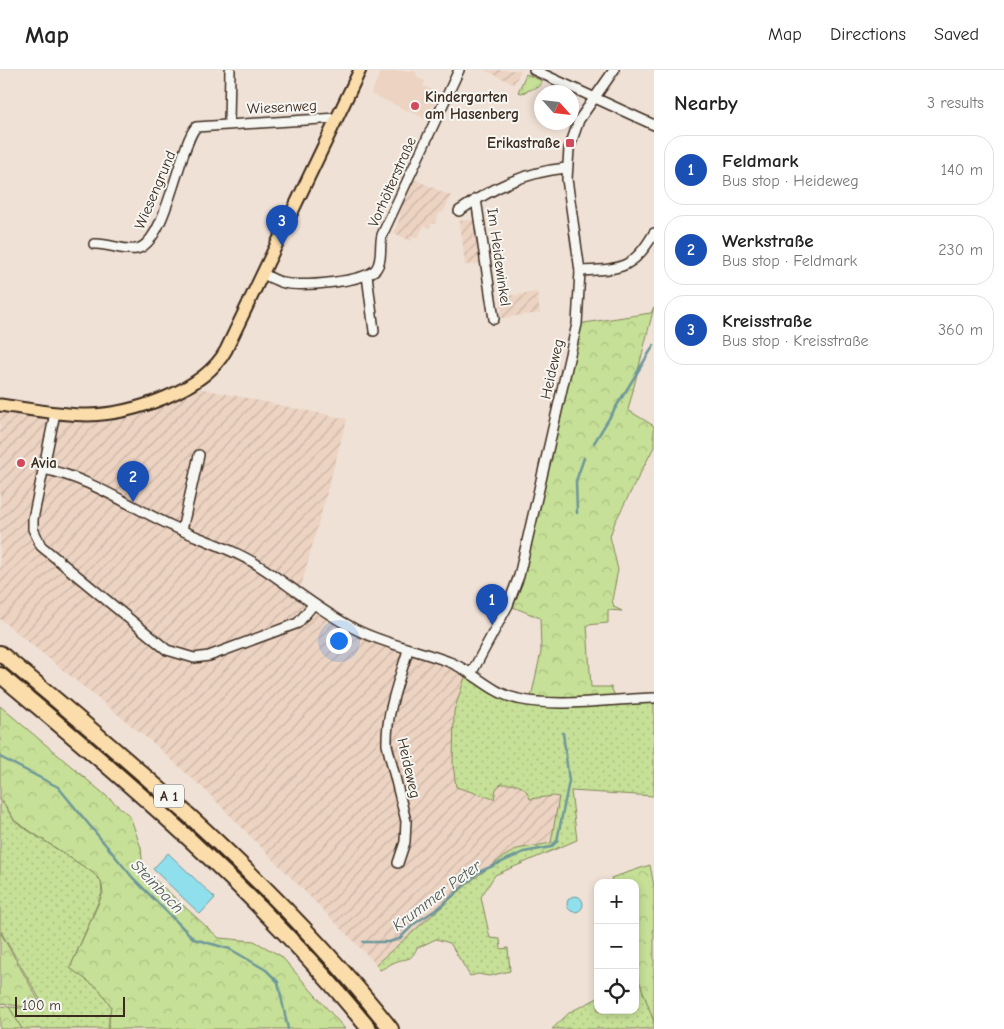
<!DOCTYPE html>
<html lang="en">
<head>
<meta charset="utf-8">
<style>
	body { margin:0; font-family:"Comic Neue",sans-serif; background:#f2f2f2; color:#222 }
	.controls { position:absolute; right:15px; bottom:15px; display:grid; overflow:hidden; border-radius:10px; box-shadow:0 2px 8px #0003 }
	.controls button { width:45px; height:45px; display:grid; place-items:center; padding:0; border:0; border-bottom:1px solid #e0e0e0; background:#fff; color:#222; font:25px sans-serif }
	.compass { position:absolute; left:534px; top:15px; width:45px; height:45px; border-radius:50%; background:#fff; box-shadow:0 2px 8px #0003; rotate:117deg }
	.scale { position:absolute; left:15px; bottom:12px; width:110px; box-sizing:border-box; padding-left:5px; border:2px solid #3b2a1e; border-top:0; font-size:14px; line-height:18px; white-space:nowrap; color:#3b2a1e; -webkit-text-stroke:4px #f6f6f2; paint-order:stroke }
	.you { position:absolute; left:338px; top:570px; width:18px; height:18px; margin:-12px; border:4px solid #fff; border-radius:50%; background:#1a73e8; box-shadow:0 0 0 8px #1a73e833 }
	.badge { display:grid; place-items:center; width:32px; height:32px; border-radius:50%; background:#7c3aed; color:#fff; font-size:16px; font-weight:700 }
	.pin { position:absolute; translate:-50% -41px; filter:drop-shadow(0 1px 2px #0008) }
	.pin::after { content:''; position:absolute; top:26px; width:18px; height:15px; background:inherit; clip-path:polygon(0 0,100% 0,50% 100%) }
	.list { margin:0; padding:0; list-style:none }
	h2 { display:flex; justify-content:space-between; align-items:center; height:65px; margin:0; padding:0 20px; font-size:21px }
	h2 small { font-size:16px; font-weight:400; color:#767676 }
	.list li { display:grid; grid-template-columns:32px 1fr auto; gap:15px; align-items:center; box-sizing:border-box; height:70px; margin:0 10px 10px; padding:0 10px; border:1px solid #e0e0e0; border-radius:20px }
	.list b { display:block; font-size:19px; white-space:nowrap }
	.list p { margin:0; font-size:16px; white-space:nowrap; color:#767676 }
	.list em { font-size:16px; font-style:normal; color:#767676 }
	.icon { flex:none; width:28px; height:28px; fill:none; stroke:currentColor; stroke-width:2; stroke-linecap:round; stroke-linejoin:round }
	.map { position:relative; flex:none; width:654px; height:959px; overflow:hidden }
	header { display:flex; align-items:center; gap:30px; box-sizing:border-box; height:70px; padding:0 25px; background:#fff; border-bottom:1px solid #e0e0e0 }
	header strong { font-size:24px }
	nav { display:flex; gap:28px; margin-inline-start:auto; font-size:18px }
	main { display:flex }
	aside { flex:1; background:#fff }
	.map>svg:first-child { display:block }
	.built { fill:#ecd3c2 }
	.industrial { fill:url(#industrial-furrows) }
	.grass { fill:url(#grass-dots); stroke:#80855a }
	.forest { fill:url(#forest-crowns); stroke:#80855a }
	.water { fill:#90dfed; stroke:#6e979a }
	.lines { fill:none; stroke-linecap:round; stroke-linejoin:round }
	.stream { stroke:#6e979a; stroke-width:2.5 }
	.minor-casing { stroke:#3b2a1e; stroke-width:12 }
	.major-casing { stroke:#3b2a1e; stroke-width:15 }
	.highway-casing { stroke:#3b2a1e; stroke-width:18 }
	.minor { stroke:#f6f6f2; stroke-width:9 }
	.major { stroke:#fbddab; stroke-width:11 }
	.highway { stroke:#fbddab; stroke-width:14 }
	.poi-dot { fill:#d1495b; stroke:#f6f6f2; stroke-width:2 }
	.labels { text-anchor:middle; stroke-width:4; stroke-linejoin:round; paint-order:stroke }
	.shield { fill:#f6f6f2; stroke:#73675e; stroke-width:1 }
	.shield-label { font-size:14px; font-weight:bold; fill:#3b2a1e }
	.poi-label { font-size:15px; font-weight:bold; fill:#3b2a1e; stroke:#f6f6f2; text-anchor:start }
	.street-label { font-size:15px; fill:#3b2a1e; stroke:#f6f6f2 }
	.water-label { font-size:16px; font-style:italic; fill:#505752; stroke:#f6f6f2 }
</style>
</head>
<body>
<header>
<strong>Map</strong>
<nav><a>Map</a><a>Directions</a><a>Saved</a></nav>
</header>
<main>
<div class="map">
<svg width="654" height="959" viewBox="0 0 654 959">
	<defs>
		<pattern id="industrial-furrows" width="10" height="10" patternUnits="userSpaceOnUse" patternTransform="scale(1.25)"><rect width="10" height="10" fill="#ecd3c2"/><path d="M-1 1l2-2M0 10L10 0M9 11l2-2" fill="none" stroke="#cbb5a6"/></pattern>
		<pattern id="grass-dots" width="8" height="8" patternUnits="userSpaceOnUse" patternTransform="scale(1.25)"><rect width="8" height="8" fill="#c6e097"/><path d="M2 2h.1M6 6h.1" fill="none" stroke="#abc082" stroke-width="1.8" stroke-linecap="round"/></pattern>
		<pattern id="forest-crowns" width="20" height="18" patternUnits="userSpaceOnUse" patternTransform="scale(1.25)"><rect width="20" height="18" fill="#c6e097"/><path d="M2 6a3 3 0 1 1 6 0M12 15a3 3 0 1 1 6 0" fill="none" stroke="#abc082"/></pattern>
	</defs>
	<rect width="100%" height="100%" fill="#f0e1d6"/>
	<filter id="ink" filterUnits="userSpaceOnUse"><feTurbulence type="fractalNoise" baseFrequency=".02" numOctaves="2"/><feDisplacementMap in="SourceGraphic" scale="10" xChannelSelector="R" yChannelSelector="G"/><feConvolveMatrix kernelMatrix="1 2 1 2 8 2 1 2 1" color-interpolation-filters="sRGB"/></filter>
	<g filter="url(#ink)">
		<polygon class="built" points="381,0 415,1 418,8 425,11 423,16 439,23 426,49 371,24"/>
		<g class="industrial">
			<polygon points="485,0 521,0 514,14"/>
			<polygon points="414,109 451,126 443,143 440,142 434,154 432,153 429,158 424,156 418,168 413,166 411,171 394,163 401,145 399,144"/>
			<polygon points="475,149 481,194 465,195 460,151"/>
			<polygon points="537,222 540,243 501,248 501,227"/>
			<polygon points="198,318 347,349 299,524 355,559 467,601 494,729 496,719 501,714 522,715 527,720 530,729 553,726 560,727 551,772 517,779 502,787 475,807 376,894 209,724 153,673 0,549 0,341 72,351 116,349 157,337"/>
		</g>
		<g class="grass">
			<path d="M 467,601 L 511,628 L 654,628 L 654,726 L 571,721 L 577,770 L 495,805 L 481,827 L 490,868 L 500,869 L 501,879 L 508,878 L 510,901 L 489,906 L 478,904 L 470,906 L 450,873 L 436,869 L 417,878 C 410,893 407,887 395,892 C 390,894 385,898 380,900 L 376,894 L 476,807 L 503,787 L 517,779 L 551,773 L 559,727 L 553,726 L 530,729 C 525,714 516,714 501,714 L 496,719 L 494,729 L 456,717 L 453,694 L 454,641 Z"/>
			<polygon points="0,728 15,752 92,802 101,811 102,823 70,898 99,919 111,936 108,959 22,959 9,937 31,939 41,931 0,860"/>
			<polygon points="635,899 654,952 654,959 552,959 570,942 598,928 598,940 635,940"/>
		</g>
		<g class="forest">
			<polygon points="526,4 542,11 540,16 522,23 518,22"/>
			<polygon points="654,237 628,340 654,356 654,377 615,452 610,466 618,500 612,530 614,537 622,541 608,540 608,553 587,555 591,617 611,617 615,626 530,632 541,582 540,548 508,535 577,254 651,243"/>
			<polygon points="0,636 130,746 141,778 143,799 219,868 254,871 281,886 345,959 108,959 111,936 99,919 70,898 103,823 101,811 92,802 15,751 0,727"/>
			<polygon points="650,795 654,816 654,952 635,899 635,813 613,813 611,808"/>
			<polygon points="0,862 39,931 31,938 0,933"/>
			<polygon points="0,936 9,937 22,959 0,959"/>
		</g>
		<g class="water">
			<polygon points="168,783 215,828 200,844 153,799"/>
			<circle cx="575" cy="834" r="8"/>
		</g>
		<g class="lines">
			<g class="stream">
				<polyline points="594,373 654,275"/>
				<polyline points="577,443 576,411 584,388"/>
				<polyline points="0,687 58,717 133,808 194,869 230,879 266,900 278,912 288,959"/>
				<polyline points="363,872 389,872 399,869 414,854 440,837 479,802 524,782 551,777 557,771 569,711 563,663"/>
			</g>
			<defs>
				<g id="minor">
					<polyline points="534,0 654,55"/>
					<polyline points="229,53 230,0"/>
					<polyline points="476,129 494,249"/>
					<path d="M 459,141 C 492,118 525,102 566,98"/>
					<path d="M 94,174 C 108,173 122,181 136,179 C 166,175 179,76 196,57 L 337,48"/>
					<path d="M 580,201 C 620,199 633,200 654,163"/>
					<path d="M 263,204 C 270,207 276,211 284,213 C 302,217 364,212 376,199 C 383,190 379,176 382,165 L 459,0"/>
					<polyline points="367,205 374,261"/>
					<polyline points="55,343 33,449 33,459 41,476 167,580 194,588 209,586 298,553 313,535"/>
					<path d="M 43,399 C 88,407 127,435 168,454 C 198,469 232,478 261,497 C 292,517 321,542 355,559 C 386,575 420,580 452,593 C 475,603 493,624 518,629 C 557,638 613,629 654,628"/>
					<polyline points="182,460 199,385"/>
					<polyline points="471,604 508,535 519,506 577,254 580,201 567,109 569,79 579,50 614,0"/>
					<path d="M 398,793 L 405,772 L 406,751 L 387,675 C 386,642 399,611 408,580"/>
				</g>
				<path id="major" d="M 0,335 C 29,339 59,345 88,345 C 132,344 204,321 226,280 L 360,0"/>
				<g id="highway">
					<path d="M 0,583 C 140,699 278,816 391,959"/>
					<path d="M 0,605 C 132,715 261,825 369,959"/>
				</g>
			</defs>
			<use href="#minor" class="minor-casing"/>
			<use href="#major" class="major-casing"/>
			<use href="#highway" class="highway-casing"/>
			<use href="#minor" class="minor"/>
			<use href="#major" class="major"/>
			<use href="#highway" class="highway"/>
		</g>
	</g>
	<g class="poi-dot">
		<circle cx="415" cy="36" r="5"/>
		<rect x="565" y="68" width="10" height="10" rx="2.5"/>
		<circle cx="21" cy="393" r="5"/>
	</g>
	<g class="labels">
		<rect class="shield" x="154" y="714.5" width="30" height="23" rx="4"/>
		<g class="shield-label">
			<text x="169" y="731">A 1</text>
		</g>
		<g class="poi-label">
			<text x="425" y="32">Kindergarten<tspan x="425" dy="17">am Hasenberg</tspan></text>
			<text x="560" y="78" text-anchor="end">Erikastraße</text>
			<text x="31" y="398">Avia</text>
		</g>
		<g class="street-label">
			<text transform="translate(282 37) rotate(-3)" y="5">Wiesenweg</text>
			<text transform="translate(392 112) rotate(-66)" y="5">Vorhölterstraße</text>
			<text transform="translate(155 120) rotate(-67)" y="5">Wiesengrund</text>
			<text transform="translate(499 187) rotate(82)" y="5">Im Heidewinkel</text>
			<text transform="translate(552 299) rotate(-77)" y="5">Heideweg</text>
			<text transform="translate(409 698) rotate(77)" y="5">Heideweg</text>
		</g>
		<g class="water-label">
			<text transform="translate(158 816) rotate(46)" y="6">Steinbach</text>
			<text transform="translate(436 825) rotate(-37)" y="6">Krummer Peter</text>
		</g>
	</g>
</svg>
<div class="controls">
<button>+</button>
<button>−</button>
<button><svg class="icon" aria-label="locate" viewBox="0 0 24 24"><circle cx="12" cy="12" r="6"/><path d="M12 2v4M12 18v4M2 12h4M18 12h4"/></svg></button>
</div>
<svg class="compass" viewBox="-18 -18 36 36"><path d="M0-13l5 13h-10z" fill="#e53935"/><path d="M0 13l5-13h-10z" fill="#767676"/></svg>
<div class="scale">100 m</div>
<div class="you"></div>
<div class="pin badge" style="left:492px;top:555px;background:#1a4fb4">1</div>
<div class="pin badge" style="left:133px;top:432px;background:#1a4fb4">2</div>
<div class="pin badge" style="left:282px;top:176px;background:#1a4fb4">3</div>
</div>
<aside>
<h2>Nearby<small>3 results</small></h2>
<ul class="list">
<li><span class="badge" style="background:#1a4fb4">1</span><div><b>Feldmark</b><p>Bus stop · Heideweg</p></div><em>140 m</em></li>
<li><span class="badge" style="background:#1a4fb4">2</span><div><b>Werkstraße</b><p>Bus stop · Feldmark</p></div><em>230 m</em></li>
<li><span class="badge" style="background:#1a4fb4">3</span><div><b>Kreisstraße</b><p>Bus stop · Kreisstraße</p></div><em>360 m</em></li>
</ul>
</aside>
</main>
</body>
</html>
